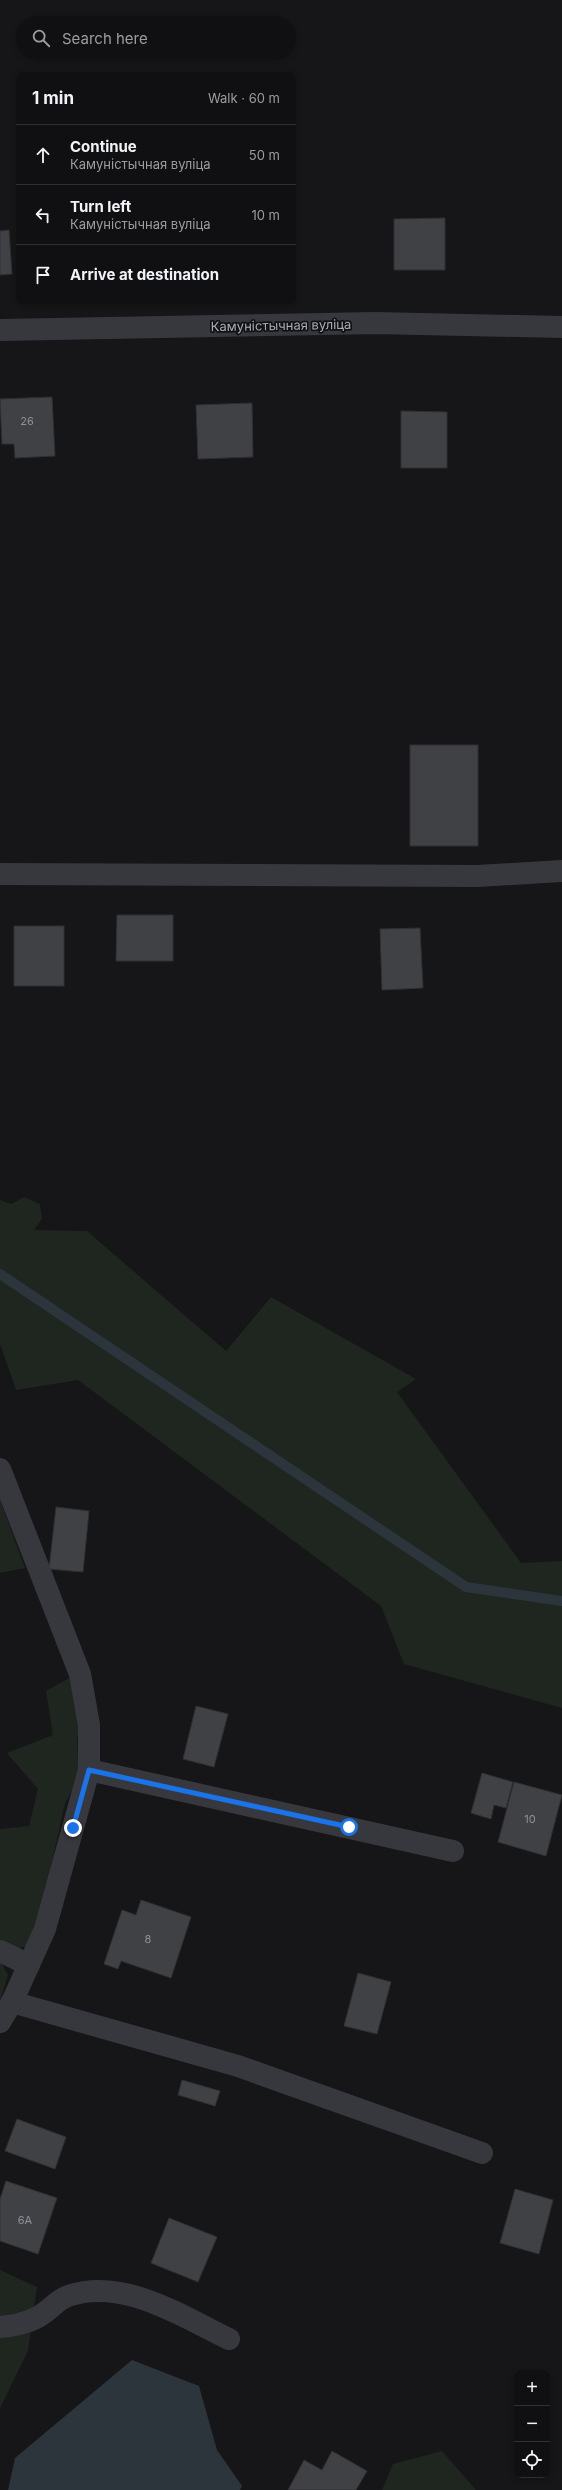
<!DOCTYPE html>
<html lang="en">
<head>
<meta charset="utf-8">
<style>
	body { margin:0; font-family:Inter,sans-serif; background:#19191b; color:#f1f3f6 }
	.controls { position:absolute; right:12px; bottom:12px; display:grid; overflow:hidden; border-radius:8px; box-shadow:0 2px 6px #0003 }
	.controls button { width:36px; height:36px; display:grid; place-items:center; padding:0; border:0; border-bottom:1px solid #303032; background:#101012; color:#f1f3f6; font:20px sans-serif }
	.stop { position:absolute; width:12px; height:12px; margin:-9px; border:3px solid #1a73e8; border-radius:50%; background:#fff }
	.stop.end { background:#1a73e8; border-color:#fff; box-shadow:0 1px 4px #0008 }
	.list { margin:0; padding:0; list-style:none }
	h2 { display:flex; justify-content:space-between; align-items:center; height:52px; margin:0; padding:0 16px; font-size:17px }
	h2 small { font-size:13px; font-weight:400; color:#9c9d9f }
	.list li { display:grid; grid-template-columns:26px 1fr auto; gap:12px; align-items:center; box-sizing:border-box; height:60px; padding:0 16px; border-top:1px solid #303032 }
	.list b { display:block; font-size:15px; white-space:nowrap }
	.list p { margin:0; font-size:13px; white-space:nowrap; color:#9c9d9f }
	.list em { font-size:13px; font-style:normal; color:#9c9d9f }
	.icon { flex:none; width:22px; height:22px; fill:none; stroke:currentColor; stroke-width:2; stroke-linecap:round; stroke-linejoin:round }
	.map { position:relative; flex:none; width:562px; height:2490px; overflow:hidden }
	.search { position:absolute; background:#101012; box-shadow:0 2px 6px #0003; left:16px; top:16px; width:280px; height:44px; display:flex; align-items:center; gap:10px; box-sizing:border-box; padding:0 14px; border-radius:22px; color:#9c9d9f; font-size:15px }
	.panel { position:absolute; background:#101012; box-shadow:0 2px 6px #0003; left:16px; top:72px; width:280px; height:232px; border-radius:8px }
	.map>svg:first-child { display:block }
	.green { fill:#1e261f }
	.water { fill:#2c353c }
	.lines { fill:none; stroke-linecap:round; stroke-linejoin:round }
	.stream { stroke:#2c353c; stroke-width:10 }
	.building { fill:#404145; stroke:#303034 }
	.minor { stroke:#37383d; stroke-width:22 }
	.route { stroke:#1a73e8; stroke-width:5 }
	.labels { text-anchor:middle; stroke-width:3.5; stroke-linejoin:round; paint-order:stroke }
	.number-label { font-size:11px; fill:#8e929b }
	.street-label { font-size:13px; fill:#a8adb8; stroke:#111113 }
</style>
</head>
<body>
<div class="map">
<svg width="562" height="2490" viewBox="0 0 562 2490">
	<rect width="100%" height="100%" fill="#161618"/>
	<g class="green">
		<polygon points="24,1197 40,1204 42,1219 34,1230 87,1231 226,1351 271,1297 416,1379 397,1392 521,1563 562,1561 562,1708 404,1664 381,1606 78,1380 16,1390 0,1344 0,1200 11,1204"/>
		<polygon points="0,1500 25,1568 0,1573"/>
		<polygon points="73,1676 82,1726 77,1739 79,1779 65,1803 41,1912 26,1946 16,1949 0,1941 0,1829 29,1826 38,1789 7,1753 53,1735 46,1691"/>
		<polygon points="0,1960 8,1975 0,2001"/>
		<polygon points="0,2270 37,2287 28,2351 0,2408"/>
		<polygon points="442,2451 476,2490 382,2490 393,2464"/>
	</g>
	<polygon class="water" points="132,2360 199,2386 217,2450 242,2486 240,2490 8,2490 15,2458"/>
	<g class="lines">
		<polyline class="stream" points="0,1274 466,1587 562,1601"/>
	</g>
	<g class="building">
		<polygon points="445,218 445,270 394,270 394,219"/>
		<polygon points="9,230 12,274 0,275 0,231"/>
		<polygon points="52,397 55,456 15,458 14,444 2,444 0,399"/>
		<polygon points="252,403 253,457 198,459 196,405"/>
		<polygon points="401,411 447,412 447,468 401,468"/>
		<rect x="410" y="745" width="68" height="101"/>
		<polygon points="117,915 173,915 173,961 116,961"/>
		<rect x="14" y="926" width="50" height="60"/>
		<polygon points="420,928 423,988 382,990 380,929"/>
		<polygon points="56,1507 89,1511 83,1572 49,1569"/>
		<polygon points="196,1706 228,1714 214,1767 183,1759"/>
		<polygon points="482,1773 513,1782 506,1808 494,1805 491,1819 471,1813"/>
		<polygon points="514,1782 562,1795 546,1856 498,1842"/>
		<polygon points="141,1900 191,1917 171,1978 121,1961 118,1969 104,1964 122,1910 136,1915"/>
		<polygon points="358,1973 391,1982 377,2034 344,2026"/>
		<polygon points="182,2080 220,2091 215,2106 178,2095"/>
		<polygon points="17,2119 66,2137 55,2169 5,2151"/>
		<polygon points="6,2181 57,2198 38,2254 0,2241 0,2199"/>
		<polygon points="515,2189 553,2200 539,2254 500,2243"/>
		<polygon points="169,2218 217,2237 198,2282 151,2263"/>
		<polygon points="332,2451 367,2471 356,2490 288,2490 304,2460 322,2470"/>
	</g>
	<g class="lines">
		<g class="minor">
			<polyline points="0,330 376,323 562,327"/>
			<polyline points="0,874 478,876 562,871"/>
			<polyline points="0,1469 80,1674 89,1725 89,1770"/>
			<polyline points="0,1951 29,1965"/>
			<polyline points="12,2002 238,2066 482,2153"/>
			<polyline points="0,2022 12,2002 45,1929 89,1770 453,1851"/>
			<path d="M 0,2327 C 13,2326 27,2323 38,2317 C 49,2311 57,2300 68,2296 C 123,2277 181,2316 229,2339"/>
		</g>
	</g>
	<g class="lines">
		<polyline class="route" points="73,1828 89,1770 349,1827"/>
	</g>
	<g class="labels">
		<g class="number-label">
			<text x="27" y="425">26</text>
			<text x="530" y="1823">10</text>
			<text x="148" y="1943">8</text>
			<text x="25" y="2224">6А</text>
		</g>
		<g class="street-label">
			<text transform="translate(281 325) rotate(-1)" y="5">Камуністычная вуліца</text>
		</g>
	</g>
</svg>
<div class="controls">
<button>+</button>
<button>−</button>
<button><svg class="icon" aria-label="locate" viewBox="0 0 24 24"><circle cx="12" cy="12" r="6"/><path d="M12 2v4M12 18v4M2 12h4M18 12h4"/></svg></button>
</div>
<div class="stop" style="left:349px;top:1827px"></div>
<div class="stop end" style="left:73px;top:1828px"></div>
<div class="search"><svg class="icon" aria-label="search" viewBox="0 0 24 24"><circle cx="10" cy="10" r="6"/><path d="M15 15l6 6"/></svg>Search here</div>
<section class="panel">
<h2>1 min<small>Walk · 60 m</small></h2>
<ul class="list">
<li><svg class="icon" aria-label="ahead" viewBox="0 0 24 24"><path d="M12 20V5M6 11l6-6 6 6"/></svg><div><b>Continue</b><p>Камуністычная вуліца</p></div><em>50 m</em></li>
<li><svg class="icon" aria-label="left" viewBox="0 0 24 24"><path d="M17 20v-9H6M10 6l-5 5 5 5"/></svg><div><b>Turn left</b><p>Камуністычная вуліца</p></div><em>10 m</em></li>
<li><svg class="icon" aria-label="arrive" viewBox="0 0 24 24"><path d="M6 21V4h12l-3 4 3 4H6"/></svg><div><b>Arrive at destination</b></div></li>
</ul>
</section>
</div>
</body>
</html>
